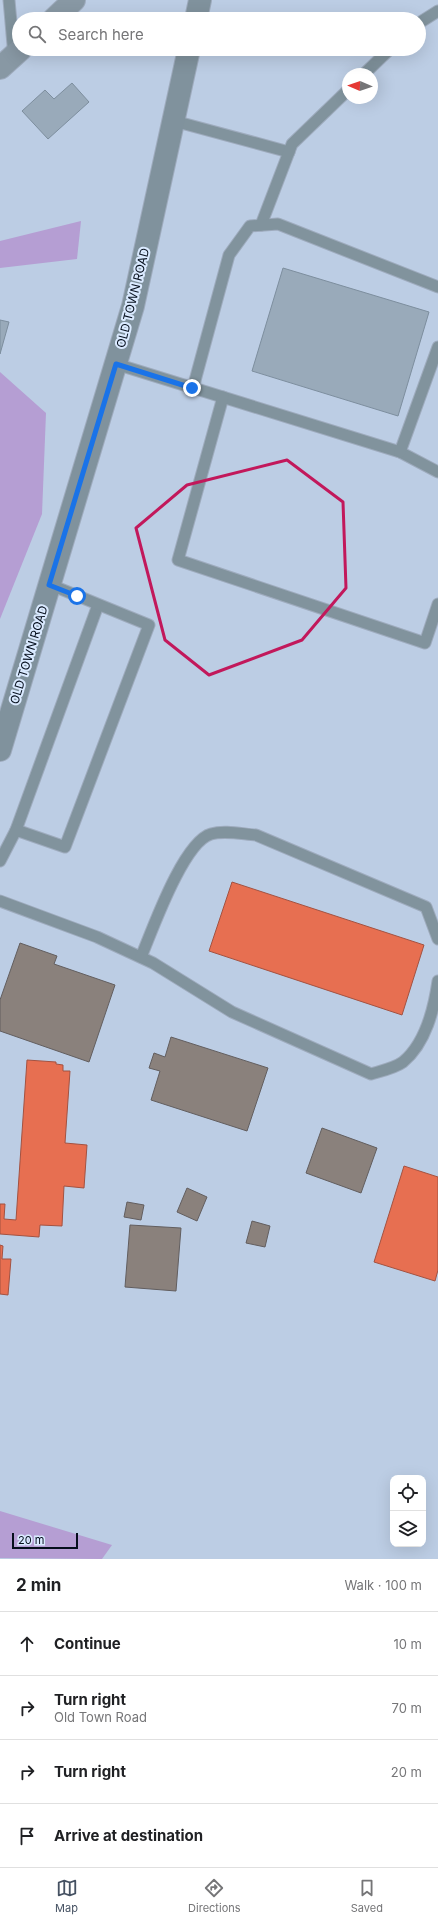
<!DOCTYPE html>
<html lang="en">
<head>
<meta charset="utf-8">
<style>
	body { margin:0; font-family:Inter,sans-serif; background:#f2f2f2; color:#202124 }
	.controls { position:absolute; right:12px; bottom:12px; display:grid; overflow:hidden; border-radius:8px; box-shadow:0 4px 16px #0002 }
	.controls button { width:36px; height:36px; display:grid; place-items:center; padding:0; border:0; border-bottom:1px solid #e0e0e0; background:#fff; color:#202124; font:20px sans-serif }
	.compass { position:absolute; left:342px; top:68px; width:36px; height:36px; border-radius:50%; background:#fff; box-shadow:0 4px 16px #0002; rotate:272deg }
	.scale { position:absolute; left:12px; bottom:10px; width:66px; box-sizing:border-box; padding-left:4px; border:2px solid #050e1c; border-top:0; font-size:11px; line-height:14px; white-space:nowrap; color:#050e1c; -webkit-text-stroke:3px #daeaff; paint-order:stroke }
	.stop { position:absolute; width:12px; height:12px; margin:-9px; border:3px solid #1a73e8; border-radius:50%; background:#fff }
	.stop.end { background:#1a73e8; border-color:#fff; box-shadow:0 1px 4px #0008 }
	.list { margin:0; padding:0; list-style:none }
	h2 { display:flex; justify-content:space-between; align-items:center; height:52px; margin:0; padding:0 16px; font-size:17px }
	h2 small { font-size:13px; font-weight:400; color:#757577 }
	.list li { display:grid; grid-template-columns:26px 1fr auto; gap:12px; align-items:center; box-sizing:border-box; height:64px; padding:0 16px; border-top:1px solid #e0e0e0 }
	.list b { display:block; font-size:15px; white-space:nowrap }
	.list p { margin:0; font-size:13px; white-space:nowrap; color:#757577 }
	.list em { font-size:13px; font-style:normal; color:#757577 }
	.icon { flex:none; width:22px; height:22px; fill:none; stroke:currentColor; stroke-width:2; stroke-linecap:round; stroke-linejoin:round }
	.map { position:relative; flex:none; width:438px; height:1559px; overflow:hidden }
	.search { position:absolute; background:#fff; box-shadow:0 4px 16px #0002; left:12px; right:12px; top:12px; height:44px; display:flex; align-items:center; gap:10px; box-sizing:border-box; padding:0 14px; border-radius:22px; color:#757577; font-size:15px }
	.sheet { height:308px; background:#fff }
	nav { display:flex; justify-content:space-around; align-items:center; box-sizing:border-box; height:56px; border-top:1px solid #e0e0e0; background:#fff; font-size:11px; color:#757577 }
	nav a { display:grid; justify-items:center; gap:2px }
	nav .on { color:#455162 }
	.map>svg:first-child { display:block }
	.forest { fill:#b59ed3 }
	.shops { fill:#e76f51; stroke:#a35241 }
	.industry { fill:#8a817c; stroke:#625e5f }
	.building { fill:#99aaba; stroke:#7d8e9e }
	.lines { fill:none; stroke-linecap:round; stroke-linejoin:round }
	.lane-casing { stroke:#9eabbd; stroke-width:13 }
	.secondary-casing { stroke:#9eabbd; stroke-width:24 }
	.primary-casing { stroke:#9eabbd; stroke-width:24 }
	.lane { stroke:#81939d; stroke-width:11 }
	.secondary { stroke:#80929d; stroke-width:22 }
	.primary { stroke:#8898a4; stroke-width:22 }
	.route { stroke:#1a73e8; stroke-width:5 }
	.marked { fill:none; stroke:#c2185b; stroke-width:3; stroke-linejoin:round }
	.labels { text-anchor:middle; stroke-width:4; stroke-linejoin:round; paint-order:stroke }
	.street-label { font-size:12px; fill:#050e1c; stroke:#daeaff }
</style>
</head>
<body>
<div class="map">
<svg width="438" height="1559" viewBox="0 0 438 1559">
	<rect width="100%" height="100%" fill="#bccde4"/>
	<g class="forest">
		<polygon points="81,221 77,259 0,268 0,241"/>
		<polygon points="0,372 46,413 42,514 0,619"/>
		<polygon points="0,1511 112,1545 102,1559 0,1558"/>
	</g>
	<g class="shops">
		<polygon points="232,882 424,945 402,1015 209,951"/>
		<polygon points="27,1060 56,1062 56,1064 63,1065 63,1071 70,1071 65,1143 87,1145 84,1188 64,1186 62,1226 40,1225 39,1237 0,1234 0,1204 5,1204 4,1219 16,1220"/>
		<polygon points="404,1166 438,1177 438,1270 435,1281 374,1262"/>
		<polygon points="0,1245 3,1246 2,1259 11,1259 8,1295 0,1294"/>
	</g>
	<g class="industry">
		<polygon points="20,943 57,956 54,964 115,985 89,1062 0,1031 0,1000"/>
		<polygon points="171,1037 268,1068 247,1131 151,1100 160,1071 149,1068 154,1053 165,1057"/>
		<polygon points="322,1128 377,1148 361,1193 306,1173"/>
		<polygon points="187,1188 207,1197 197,1221 177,1212"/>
		<polygon points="127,1202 144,1205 141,1220 124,1217"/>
		<polygon points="252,1221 270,1226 265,1247 246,1243"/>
		<polygon points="130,1225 181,1228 176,1291 125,1287"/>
	</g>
	<g class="building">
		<polygon points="72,83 89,102 48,139 22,111 45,90 54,99"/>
		<polygon points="283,268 429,312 398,416 252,371"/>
		<polygon points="0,320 9,322 0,354"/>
	</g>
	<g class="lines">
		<defs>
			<g id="lane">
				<polyline points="9,0 14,56"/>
				<polyline points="419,23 438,11"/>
				<polyline points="364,74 390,49"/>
				<polyline points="174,121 289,152"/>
				<polyline points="261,225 292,144 348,90"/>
				<polyline points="116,364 400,452 438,472"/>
				<polyline points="193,388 229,255 250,226 278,224 438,287"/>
				<polyline points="223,397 178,560 425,643 438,604"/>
				<polyline points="400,452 438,347"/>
				<polyline points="16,830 98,605"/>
				<polyline points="0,861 16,830 65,847 149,625 46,583"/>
				<path d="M 0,901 L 97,937 L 153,963 L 232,1012 L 371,1074 C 381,1071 395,1068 403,1062 C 426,1043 434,1009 438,981"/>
				<path d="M 141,957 C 152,931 183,842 211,834 C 224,830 242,834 256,835 L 426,907 L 438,939"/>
			</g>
			<g id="secondary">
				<polyline points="196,19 200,0"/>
				<polyline points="0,750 133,306 189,49"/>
			</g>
			<g id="primary">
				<polyline points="54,19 74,0"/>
				<polyline points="0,68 21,49"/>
			</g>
		</defs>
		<use href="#lane" class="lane-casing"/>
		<use href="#secondary" class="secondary-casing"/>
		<use href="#primary" class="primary-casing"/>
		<use href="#lane" class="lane"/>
		<use href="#secondary" class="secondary"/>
		<use href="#primary" class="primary"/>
	</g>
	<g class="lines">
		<polyline class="route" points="77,596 49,585 116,364 192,388"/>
	</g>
	<path class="marked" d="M 287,460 L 343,502 L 346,588 L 302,640 L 209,675 L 165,640 L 136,528 L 187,485 Z"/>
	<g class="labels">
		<g class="street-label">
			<text transform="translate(133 298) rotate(-76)" y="4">OLD TOWN ROAD</text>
			<text transform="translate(29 655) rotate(-73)" y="4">OLD TOWN ROAD</text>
		</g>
	</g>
</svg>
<div class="controls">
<button><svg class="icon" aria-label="locate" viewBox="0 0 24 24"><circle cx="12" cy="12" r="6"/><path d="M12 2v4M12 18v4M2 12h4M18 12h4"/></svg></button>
<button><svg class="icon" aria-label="layers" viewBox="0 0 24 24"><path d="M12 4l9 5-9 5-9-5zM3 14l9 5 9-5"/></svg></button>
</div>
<svg class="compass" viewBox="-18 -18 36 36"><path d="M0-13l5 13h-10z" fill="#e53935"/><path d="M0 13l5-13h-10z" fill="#757577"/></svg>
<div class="scale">20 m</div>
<div class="stop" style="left:77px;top:596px"></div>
<div class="stop end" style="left:192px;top:388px"></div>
<div class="search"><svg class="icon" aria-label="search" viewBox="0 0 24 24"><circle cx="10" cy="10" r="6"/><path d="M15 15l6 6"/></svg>Search here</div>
</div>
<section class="sheet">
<h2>2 min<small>Walk · 100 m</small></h2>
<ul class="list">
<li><svg class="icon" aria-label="ahead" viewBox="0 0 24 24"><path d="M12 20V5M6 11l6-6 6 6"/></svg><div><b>Continue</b></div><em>10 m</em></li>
<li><svg class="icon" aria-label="right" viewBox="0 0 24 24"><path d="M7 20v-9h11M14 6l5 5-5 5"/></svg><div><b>Turn right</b><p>Old Town Road</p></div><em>70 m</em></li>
<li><svg class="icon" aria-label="right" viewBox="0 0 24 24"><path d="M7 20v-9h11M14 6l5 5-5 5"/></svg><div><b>Turn right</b></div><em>20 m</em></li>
<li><svg class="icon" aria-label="arrive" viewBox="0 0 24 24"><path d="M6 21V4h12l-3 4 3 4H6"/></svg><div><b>Arrive at destination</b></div></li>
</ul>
</section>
<nav>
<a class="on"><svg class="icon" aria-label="map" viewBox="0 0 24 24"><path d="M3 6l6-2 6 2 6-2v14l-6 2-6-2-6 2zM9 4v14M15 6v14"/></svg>Map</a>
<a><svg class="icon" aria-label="directions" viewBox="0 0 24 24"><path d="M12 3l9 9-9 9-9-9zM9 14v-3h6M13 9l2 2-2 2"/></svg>Directions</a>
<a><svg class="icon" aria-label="saved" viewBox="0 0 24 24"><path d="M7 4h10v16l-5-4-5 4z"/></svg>Saved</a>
</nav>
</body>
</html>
